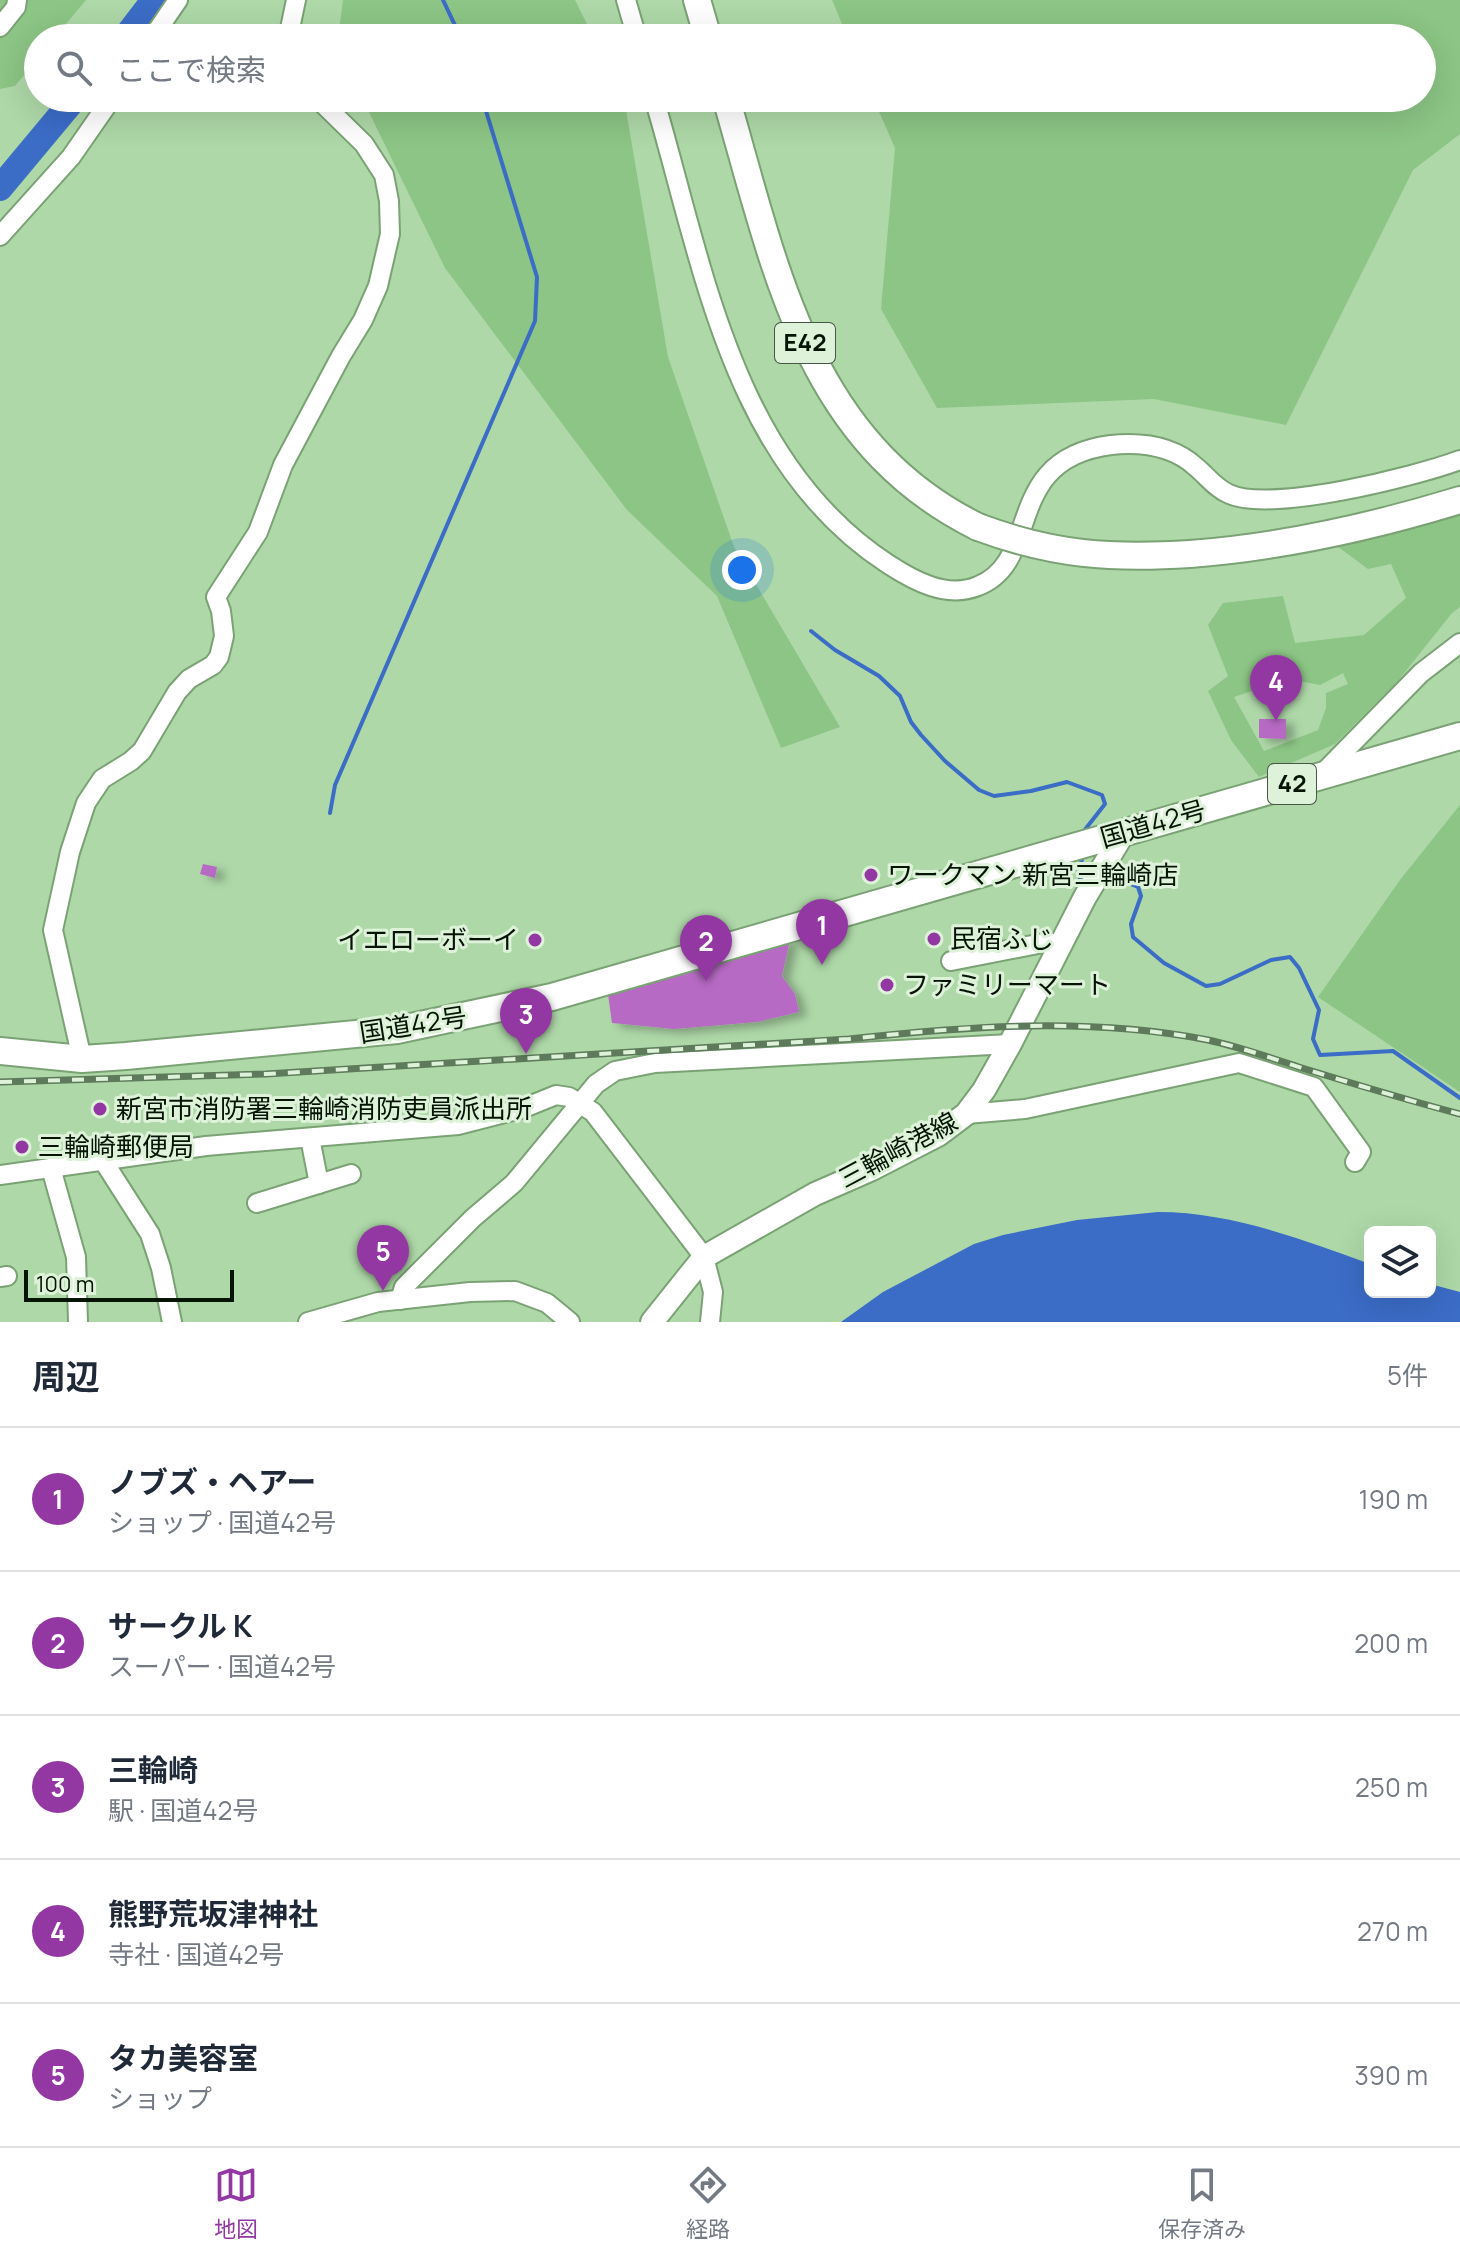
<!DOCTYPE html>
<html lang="ja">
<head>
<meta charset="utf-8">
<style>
	body { margin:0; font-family:Manrope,"Noto Sans JP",sans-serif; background:#f6f6f7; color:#1f2937 }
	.controls { position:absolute; right:24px; bottom:24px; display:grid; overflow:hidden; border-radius:12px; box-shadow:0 8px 32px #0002 }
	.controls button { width:72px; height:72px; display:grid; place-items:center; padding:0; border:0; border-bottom:2px solid #e0e1e3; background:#fff; color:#1f2937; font:40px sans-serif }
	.scale { position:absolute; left:24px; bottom:20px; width:210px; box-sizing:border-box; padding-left:8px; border:4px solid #051404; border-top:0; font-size:22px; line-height:28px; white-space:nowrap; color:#051404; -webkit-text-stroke:6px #ddf2d9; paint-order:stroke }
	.you { position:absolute; left:742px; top:570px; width:28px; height:28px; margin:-20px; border:6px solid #fff; border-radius:50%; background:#1a73e8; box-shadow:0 0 0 12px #1a73e833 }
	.badge { display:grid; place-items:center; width:52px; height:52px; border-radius:50%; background:#9338a3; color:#fff; font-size:26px; font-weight:700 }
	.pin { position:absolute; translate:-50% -66px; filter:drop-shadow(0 2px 4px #0008) }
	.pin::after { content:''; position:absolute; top:42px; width:28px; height:24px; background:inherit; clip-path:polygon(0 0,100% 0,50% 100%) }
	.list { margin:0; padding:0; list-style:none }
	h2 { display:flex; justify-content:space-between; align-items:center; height:104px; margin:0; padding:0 32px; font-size:34px }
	h2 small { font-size:26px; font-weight:400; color:#747a83 }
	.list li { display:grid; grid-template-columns:52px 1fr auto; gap:24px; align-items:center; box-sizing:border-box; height:144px; padding:0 32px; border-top:2px solid #e0e1e3 }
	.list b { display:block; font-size:30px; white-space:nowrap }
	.list p { margin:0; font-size:26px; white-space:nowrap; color:#747a83 }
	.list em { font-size:26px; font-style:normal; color:#747a83 }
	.icon { flex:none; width:44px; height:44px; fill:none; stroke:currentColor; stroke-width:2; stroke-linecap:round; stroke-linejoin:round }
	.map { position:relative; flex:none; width:1460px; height:1322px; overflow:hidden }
	.search { position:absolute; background:#fff; box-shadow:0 8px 32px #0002; left:24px; right:24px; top:24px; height:88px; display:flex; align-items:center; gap:20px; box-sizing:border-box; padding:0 28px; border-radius:44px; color:#747a83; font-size:30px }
	.sheet { height:824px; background:#fff }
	nav { display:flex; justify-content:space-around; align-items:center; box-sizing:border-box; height:112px; border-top:2px solid #e0e1e3; background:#fff; font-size:22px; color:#747a83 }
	nav a { display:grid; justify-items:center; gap:4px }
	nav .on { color:#9338a3 }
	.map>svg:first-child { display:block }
	.green { fill:#8cc585; fill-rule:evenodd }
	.water { fill:#3b6cc6 }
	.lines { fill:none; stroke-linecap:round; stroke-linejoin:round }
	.stream { stroke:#3b6cc6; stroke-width:4 }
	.river { stroke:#3b6cc6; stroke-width:26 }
	.building { fill:#b76bc4; filter:url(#shadow) }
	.minor-casing { stroke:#7aa274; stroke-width:22 }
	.major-casing { stroke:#7aa274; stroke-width:26 }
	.highway-casing { stroke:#7aa274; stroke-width:30 }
	.minor { stroke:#fff; stroke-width:18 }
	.major { stroke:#fff; stroke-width:22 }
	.highway { stroke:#fff; stroke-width:26 }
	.rail-casing { stroke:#5d7a5a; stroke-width:7 }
	.rail { stroke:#ddf2d9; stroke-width:4; stroke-dasharray:12; stroke-linecap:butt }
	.highway-bridge-casing { stroke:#7aa274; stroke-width:30; stroke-linecap:butt }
	.highway-bridge { stroke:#fff; stroke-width:26 }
	.poi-dot { fill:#9338a3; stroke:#ddf2d9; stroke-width:3 }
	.labels { text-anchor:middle; stroke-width:6; stroke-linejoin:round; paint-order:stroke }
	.shield { fill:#ddf2d9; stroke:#465744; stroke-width:2 }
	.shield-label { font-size:24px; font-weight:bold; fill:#051404 }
	.street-label { font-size:26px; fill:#051404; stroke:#ddf2d9 }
	.poi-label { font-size:26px; fill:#051404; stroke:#ddf2d9; text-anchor:start }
</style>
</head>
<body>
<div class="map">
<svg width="1460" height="1322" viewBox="0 0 1460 1322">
	<defs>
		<filter id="shadow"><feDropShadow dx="8" dy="4.5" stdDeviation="4" flood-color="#0004"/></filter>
	</defs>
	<rect width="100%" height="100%" fill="#aed8a8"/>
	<g class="green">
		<polygon points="0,0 86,0 54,38 38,38 38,58 15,86 0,89"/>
		<polygon points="343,0 575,0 594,38 338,38"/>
		<polygon points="832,0 1460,0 1460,134 1413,170 1286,425 1154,399 937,408 881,309 895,148 873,98 1422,98 1422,38 848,38"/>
		<polygon points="362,98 624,98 668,357 734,547 840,727 781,748 717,596 627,510 445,268"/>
		<path d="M 1460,515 L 1460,607 L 1452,613 L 1397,682 L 1335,744 L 1259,777 L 1231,740 L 1208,691 L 1228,676 L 1208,625 L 1223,603 L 1283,596 L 1295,643 L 1364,635 L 1406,598 L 1391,564 L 1368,569 L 1333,543 ZM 1343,673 L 1348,684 L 1326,693 L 1326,708 L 1318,730 L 1264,751 L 1234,697 L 1288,679 L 1320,685 Z"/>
		<polygon points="1460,805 1460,1092 1318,997 1400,880"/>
	</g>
	<path class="water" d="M 1158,1212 C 1230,1212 1302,1239 1370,1264 L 1370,1292 L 1430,1292 L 1430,1284 L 1460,1292 L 1460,1322 L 841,1322 L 883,1292 L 974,1244 L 1003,1235 L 1077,1220 Z"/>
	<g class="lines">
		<g class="stream">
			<polyline points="443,0 461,38"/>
			<polyline points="811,631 835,650 879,676 900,696 911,722 921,735 945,761 979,790 994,796 1031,791 1067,782 1102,795 1105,804 1080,836"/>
			<polyline points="330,813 335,785 535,321 537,277 482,98"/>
			<polyline points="1083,856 1078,873 1081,881 1085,882"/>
			<polyline points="1102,887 1123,881 1138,887 1141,896 1131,924 1133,937 1164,963 1206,986 1220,984 1271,960 1290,957 1299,968 1319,1010 1313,1039 1320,1055 1393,1051 1460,1098"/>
		</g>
		<g class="river">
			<polyline points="125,38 154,0"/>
			<polyline points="0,188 75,98"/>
		</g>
	</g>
	<g class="building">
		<polygon points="1259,719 1286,719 1286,739 1259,738"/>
		<polygon points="203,864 217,867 215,878 200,874"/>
		<polygon points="791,935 782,976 795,994 799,1012 757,1022 674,1029 612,1023 607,987"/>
	</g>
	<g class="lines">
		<defs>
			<g id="minor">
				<polyline points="626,0 637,38"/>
				<polyline points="0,27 16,7 17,0"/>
				<polyline points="152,38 178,0"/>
				<polyline points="288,38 296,0"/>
				<path d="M 654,98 C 703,263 731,462 888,564 C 914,581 947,599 978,586 C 1043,561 1001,459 1111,445 C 1141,442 1173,446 1196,467 C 1207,476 1215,488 1229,494 C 1271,513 1414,477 1460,460"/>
				<polyline points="0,236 71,157 112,98"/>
				<polyline points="1323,773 1421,673 1460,643"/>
				<polyline points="951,961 1048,942 1060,945"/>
				<polyline points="82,1059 53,930 70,852 86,803 102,779 131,761 142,751 177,692 189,679 213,665 219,657 224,636 221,611 216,597 258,532 283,465 341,356 363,320 378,286 390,234 389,201 384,175 364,144 317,98"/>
				<polyline points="966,1114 1025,1109 1239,1063 1314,1087 1361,1152 1355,1162"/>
				<polyline points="310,1138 319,1184"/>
				<polyline points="104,1162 150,1234 161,1268 172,1322"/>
				<polyline points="51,1168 76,1257 78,1322"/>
				<polyline points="0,1175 206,1146 458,1125 524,1108 556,1095 569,1097 593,1112 704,1257 713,1292 710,1322"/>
				<polyline points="257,1203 351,1174"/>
				<polyline points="0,1277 7,1276"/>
				<polyline points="400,1300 404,1287 473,1218 514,1183 596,1084 615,1071 655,1063 1010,1044"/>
				<polyline points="308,1322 378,1302 470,1292 515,1291 547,1303 570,1322"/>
			</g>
			<polyline id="major" points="652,1322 704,1257 815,1194 872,1169 938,1135 966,1114 984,1090 1010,1044 1085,897 1124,832"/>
			<g id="highway">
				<polyline points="697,0 708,38"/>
				<path d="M 726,98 C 775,266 806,442 978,527"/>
				<path d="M 1190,554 C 1282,547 1372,527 1460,500"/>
				<polyline points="0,1051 82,1059 126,1056 397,1030 552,997 1460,736"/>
			</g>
		</defs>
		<use href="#minor" class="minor-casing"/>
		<use href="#major" class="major-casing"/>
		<use href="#highway" class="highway-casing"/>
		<use href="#minor" class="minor"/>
		<use href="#major" class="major"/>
		<use href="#highway" class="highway"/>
		<defs>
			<path id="rail" d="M 0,1082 L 266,1074 L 849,1039 C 969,1026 1089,1017 1208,1040 C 1240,1047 1271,1058 1302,1068 C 1354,1084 1407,1100 1460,1114"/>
		</defs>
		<use href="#rail" class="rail-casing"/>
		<use href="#rail" class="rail"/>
		<defs>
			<path id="highway-bridge" d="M 978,527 C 1053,555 1111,559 1190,554"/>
		</defs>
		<use href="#highway-bridge" class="highway-bridge-casing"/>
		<use href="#highway-bridge" class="highway-bridge"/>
	</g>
	<g class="poi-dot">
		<circle cx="871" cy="875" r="8"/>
		<circle cx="934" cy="939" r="8"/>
		<circle cx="535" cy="940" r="8"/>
		<circle cx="887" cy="985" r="8"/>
		<circle cx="100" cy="1109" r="8"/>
		<circle cx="22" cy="1147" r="8"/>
	</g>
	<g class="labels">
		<g class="shield">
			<rect x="775" y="323" width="60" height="40" rx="6"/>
			<rect x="1268" y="764" width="48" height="40" rx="6"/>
		</g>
		<g class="shield-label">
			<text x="805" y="351">E42</text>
			<text x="1292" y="792">42</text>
		</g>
		<g class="street-label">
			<text transform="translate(1153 824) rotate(-16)" y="9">国道42号</text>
			<text transform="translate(413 1025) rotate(-9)" y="9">国道42号</text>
			<text transform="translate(898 1150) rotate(-28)" y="9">三輪崎港線</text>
		</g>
		<g class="poi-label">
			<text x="887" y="884">ワークマン 新宮三輪崎店</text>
			<text x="950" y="948">民宿ふじ</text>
			<text x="519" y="949" text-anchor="end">イエローボーイ</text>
			<text x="903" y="994">ファミリーマート</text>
			<text x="116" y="1118">新宮市消防署三輪崎消防吏員派出所</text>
			<text x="38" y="1156">三輪崎郵便局</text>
		</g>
	</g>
</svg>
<div class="controls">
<button><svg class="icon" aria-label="layers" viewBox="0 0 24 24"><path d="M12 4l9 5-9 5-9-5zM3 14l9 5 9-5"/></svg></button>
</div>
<div class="scale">100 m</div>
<div class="you"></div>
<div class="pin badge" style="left:822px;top:965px">1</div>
<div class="pin badge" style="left:706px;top:981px">2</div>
<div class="pin badge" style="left:526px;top:1054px">3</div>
<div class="pin badge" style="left:1276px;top:721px">4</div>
<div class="pin badge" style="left:383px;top:1291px">5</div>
<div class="search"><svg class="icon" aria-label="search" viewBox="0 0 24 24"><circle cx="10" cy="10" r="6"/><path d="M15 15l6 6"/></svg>ここで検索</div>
</div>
<section class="sheet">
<h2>周辺<small>5件</small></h2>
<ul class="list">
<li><span class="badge">1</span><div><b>ノブズ・ヘアー</b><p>ショップ · 国道42号</p></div><em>190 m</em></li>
<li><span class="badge">2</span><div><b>サークル K</b><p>スーパー · 国道42号</p></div><em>200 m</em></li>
<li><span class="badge">3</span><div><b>三輪崎</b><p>駅 · 国道42号</p></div><em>250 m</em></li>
<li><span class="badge">4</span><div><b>熊野荒坂津神社</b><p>寺社 · 国道42号</p></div><em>270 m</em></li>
<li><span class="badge">5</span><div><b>タカ美容室</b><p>ショップ</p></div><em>390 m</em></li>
</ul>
</section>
<nav>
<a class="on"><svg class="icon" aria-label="map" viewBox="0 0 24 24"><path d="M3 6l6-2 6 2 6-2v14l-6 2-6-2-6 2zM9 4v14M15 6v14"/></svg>地図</a>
<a><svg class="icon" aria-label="directions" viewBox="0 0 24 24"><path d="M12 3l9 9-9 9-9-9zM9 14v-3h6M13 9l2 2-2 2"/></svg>経路</a>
<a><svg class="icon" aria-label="saved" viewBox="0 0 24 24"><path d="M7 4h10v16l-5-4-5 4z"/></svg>保存済み</a>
</nav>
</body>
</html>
